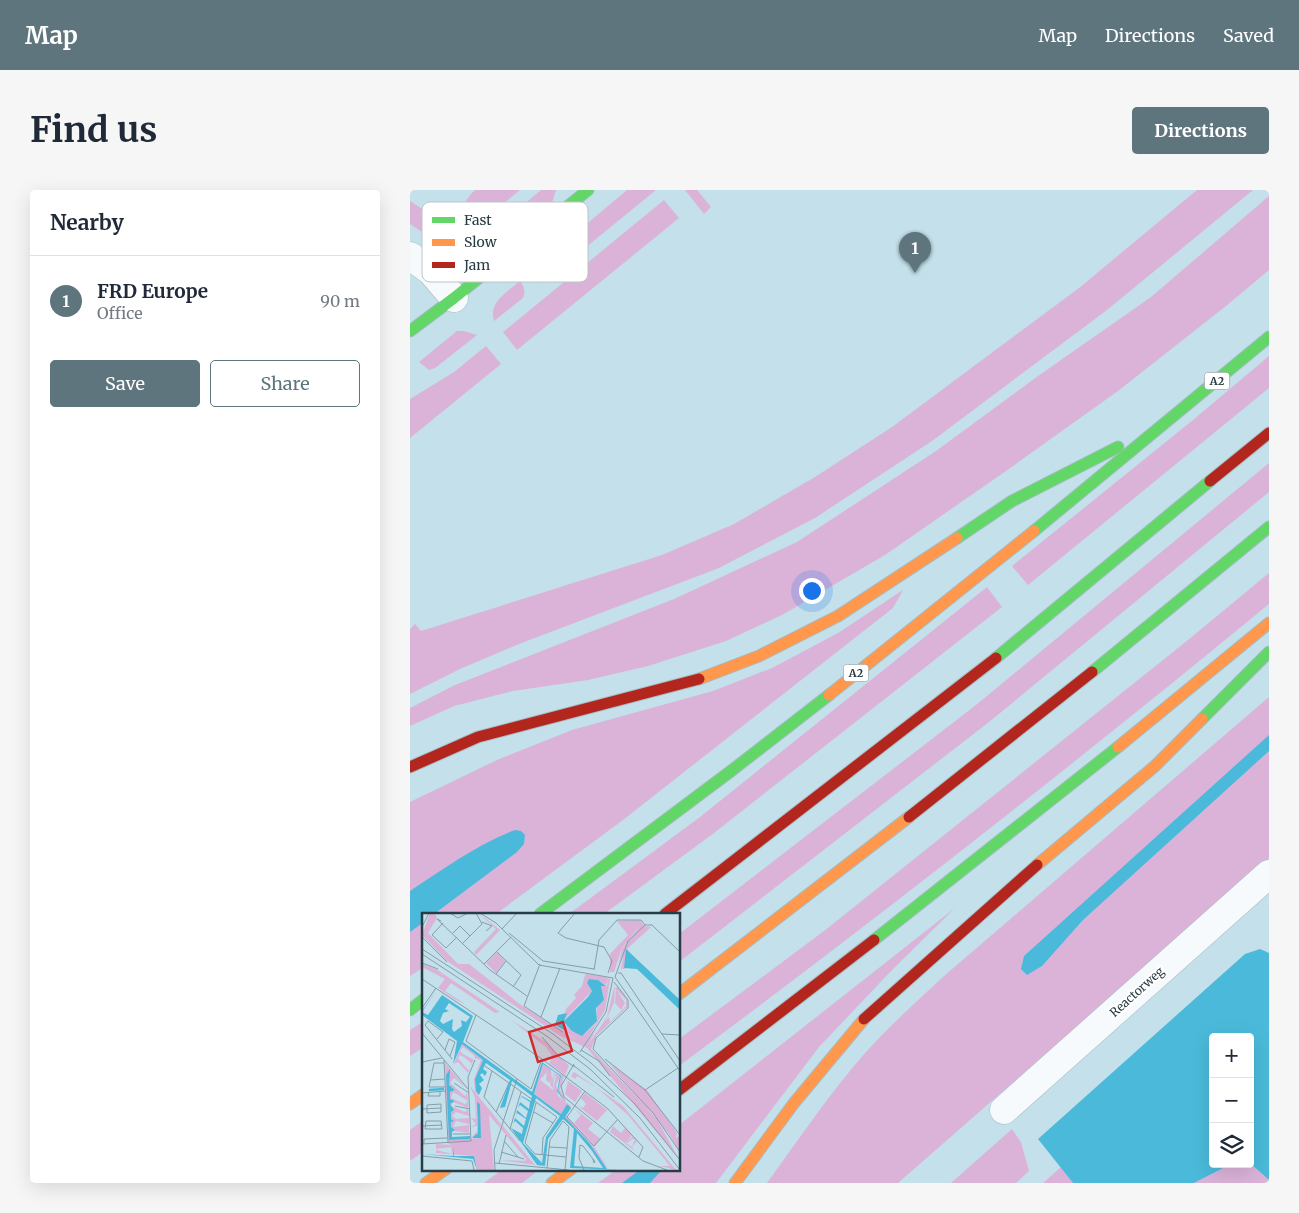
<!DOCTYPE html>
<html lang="en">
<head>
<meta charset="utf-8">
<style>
	body { margin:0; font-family:Merriweather,serif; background:#f6f6f7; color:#1f2937 }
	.controls { position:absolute; right:15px; bottom:15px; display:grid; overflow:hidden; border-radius:5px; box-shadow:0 5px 20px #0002 }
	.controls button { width:45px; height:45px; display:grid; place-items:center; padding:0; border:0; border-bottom:1px solid #e0e1e3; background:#fff; color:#1f2937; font:25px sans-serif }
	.you { position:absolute; left:401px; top:400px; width:18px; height:18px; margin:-12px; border:4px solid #fff; border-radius:50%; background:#1a73e8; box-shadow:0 0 0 8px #1a73e833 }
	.badge { display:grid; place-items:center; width:32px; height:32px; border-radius:50%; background:#5e757e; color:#fff; font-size:16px; font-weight:700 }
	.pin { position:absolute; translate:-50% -41px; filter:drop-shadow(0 1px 2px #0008) }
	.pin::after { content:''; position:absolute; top:26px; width:18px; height:15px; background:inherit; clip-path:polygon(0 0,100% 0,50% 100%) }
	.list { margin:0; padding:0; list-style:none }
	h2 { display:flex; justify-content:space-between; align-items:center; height:65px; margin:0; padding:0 20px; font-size:21px }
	h2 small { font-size:16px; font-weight:400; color:#747a83 }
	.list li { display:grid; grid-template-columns:32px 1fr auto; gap:15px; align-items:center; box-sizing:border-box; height:90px; padding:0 20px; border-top:1px solid #e0e1e3 }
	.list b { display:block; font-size:19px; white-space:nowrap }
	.list p { margin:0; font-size:16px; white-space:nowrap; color:#747a83 }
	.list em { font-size:16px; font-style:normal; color:#747a83 }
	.actions { display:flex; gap:10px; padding:15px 20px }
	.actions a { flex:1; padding:11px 0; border:1px solid #5e757e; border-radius:5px; text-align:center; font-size:18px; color:#5e757e }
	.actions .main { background:#5e757e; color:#fff }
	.icon { flex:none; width:28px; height:28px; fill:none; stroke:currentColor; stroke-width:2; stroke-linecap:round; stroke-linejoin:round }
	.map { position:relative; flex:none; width:859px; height:993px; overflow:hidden; border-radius:5px }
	header { display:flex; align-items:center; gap:30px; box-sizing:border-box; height:70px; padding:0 25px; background:#5e757e; color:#fff }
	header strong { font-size:24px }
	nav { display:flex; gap:28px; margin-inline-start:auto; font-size:18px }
	.intro { display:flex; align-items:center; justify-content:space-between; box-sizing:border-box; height:120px; padding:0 30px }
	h1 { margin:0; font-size:35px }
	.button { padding:12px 22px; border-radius:5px; background:#5e757e; color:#fff; font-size:18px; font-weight:700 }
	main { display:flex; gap:30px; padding:0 30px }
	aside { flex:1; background:#fff; border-radius:5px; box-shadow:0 5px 20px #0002 }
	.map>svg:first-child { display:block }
	.green { fill:#dbb3d9 }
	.water { fill:#4bbada }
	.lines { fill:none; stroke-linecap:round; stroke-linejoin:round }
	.street-casing { stroke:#a6bdc5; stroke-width:29 }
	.fast-casing { stroke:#a6bdc5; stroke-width:13 }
	.slow-casing { stroke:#a6bdc5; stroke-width:13 }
	.jam-casing { stroke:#a6bdc5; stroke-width:13 }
	.street { stroke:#f6fafc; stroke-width:28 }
	.fast { stroke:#63d668; stroke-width:11 }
	.slow { stroke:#ff974d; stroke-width:11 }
	.jam { stroke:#b3261e; stroke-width:11 }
	.labels { text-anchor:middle; stroke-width:4.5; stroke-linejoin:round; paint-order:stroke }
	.shield { fill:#fff; stroke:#68767c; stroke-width:1 }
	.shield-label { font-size:11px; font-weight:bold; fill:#273c44 }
	.street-label { font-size:12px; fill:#273c44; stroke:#fff }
	.inset-river { fill:none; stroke:#4bbada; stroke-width:2.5 }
	.inset-road { fill:none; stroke:#859ea8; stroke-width:1 }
	.view { fill:#d62828; fill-opacity:0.15; stroke:#d62828; stroke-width:2.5 }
	.inset-edge { fill:none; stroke:#273c44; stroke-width:2.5 }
	.key { fill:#fff; stroke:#bec4c7; stroke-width:1 }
	.key-label { font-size:14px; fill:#273c44 }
</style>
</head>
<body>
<header>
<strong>Map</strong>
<nav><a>Map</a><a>Directions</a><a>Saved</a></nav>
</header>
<div class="intro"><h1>Find us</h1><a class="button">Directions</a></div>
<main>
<aside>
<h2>Nearby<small></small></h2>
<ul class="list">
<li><span class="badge">1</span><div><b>FRD Europe</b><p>Office</p></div><em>90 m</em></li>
</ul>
<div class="actions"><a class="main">Save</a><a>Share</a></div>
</aside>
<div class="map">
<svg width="859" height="993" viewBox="0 0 859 993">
	<rect width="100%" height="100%" fill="#c3e0eb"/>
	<g class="green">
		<polygon points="65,0 110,0 38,59 0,34 0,11 39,36 60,5"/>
		<polygon points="131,0 146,0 142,13 98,48 88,36"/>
		<polygon points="217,0 246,0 132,93 122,80"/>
		<polygon points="275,0 287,0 301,17 294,24"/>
		<polygon points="787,0 843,0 697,120 522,251 405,328 309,378 109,454 50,479 0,504 0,439 5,434 11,441 252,365 324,334 405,287 482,237 669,98"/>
		<polygon points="859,6 859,80 816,116 708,201 596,281 475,365 372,425 316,451 238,476 178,490 103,501 44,516 0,536 0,518 45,495 264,409 387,352 526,261 628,186 741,107"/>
		<polygon points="254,10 269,28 107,160 93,142"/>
		<path d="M 110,91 C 114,97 116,101 113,108 L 84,131 C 78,112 97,102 110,91 Z"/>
		<polygon points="47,141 54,141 67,145 25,178 19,180 9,172"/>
		<polygon points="76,156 91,174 0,248 0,209 44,182"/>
		<polygon points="859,166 859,198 618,395 602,376 783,230"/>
		<polygon points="859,273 859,302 579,532 269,772 269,744 566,515"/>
		<path d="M 859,383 L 859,414 C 666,573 469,727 269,876 L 269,849 L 414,741 L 778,450 Z"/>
		<polygon points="577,397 592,417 304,643 194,724 159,724 290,627"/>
		<polygon points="493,400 483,418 213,630 86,724 14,724 14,777 0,786 0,612 87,570 162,540 303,501 362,478 428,443"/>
		<path d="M 859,507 L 859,668 L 488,993 L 357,993 C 386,953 413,913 444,876 C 471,843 503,815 534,786 Z"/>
		<polygon points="545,718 482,780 409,857 306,993 188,993 207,979 269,979 269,935"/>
		<polygon points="14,831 14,857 0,866 0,840"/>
		<polygon points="14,930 14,961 0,971 0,940"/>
		<polygon points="602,939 611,952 619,981 606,993 541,993"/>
		<polygon points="840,973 859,990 859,993 784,993 821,974 840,974"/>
		<polygon points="651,977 663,993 633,993"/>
		<polygon points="93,979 130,979 112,993 74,993"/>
	</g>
	<g class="water">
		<polygon points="859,545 859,561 673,730 632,776 617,785 611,779 614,766"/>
		<path d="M 105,640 L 111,641 L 115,645 L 114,654 L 107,662 L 24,724 L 14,724 L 14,732 L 0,742 L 0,701 C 33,679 68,654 105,640 Z"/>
		<polygon points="850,759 859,763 859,990 840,973 840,847 803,847 803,974 821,974 784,993 663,993 628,949 835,764"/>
		<polygon points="231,979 250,979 250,982 240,993 212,993"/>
	</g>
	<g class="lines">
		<defs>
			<g id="street">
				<polyline points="0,66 21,81 44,108"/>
				<polyline points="594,920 859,684"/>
			</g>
			<g id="fast">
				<polyline points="0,141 44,108 178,0"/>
				<polyline points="624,341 859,147"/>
				<polyline points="547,348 602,311 708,257"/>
				<polyline points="586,468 800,291"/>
				<polyline points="682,482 859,337"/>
				<polyline points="792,529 859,462"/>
				<polyline points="130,724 321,581 419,505"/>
				<polyline points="464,750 708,557"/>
				<polyline points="0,820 14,809"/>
			</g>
			<g id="slow">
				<polyline points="289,489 349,466 428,426 547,348"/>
				<polyline points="419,505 624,341"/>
				<polyline points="708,557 859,433"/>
				<polyline points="627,675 745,576 792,529"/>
				<polyline points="269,804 499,627"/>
				<polyline points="0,914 14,904"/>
				<polyline points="16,993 36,979"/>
				<polyline points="142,993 161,979"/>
				<polyline points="325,993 384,913 454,829"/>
			</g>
			<g id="jam">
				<polyline points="800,291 859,243"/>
				<polyline points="0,577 68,547 289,489"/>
				<polyline points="499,627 682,482"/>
				<polyline points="255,724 586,468"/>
				<polyline points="454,829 627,675"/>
				<polyline points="269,900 464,750"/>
			</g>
		</defs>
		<use href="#street" class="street-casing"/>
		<use href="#fast" class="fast-casing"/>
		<use href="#slow" class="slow-casing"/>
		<use href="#jam" class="jam-casing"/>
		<use href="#street" class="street"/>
		<use href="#fast" class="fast"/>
		<use href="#slow" class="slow"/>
		<use href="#jam" class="jam"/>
	</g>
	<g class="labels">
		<g class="shield">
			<rect x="794.5" y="182.5" width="25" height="17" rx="4"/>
			<rect x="433.5" y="474.5" width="25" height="17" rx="4"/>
		</g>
		<g class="shield-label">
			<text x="807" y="195">A2</text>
			<text x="446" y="487">A2</text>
		</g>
		<g class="street-label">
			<text transform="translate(727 802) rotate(-42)" y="4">Reactorweg</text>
		</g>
	</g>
	<g transform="translate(12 723)">
		<rect width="258" height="258" fill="#c3e0eb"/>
		<path d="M 8,0 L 13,0 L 15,5 L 6,20 L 36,51 L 47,51 L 99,92 L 156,128 L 142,118 L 141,110 L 160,123 L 170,114 L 175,108 L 175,92 L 182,87 L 179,73 L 185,73 L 186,65 L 184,72 L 176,67 L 167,66 L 165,70 L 170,78 L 141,108 L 144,96 L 154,85 L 152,82 L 160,73 L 163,62 L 165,61 L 183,64 L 188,66 L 183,97 L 163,130 L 174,117 L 166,132 L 185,104 L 192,75 L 196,74 L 205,87 L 205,94 L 175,122 L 169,136 L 233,203 L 257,246 L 165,135 L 137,122 L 25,48 L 0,22 ZM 193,75 L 204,87 L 204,93 L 188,109 L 187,104 L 184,107 L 192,90 ZM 56,0 L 78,17 L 54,42 L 52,39 L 74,16 ZM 218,7 L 222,13 L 229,14 L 205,36 L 208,39 L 204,37 L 203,56 L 199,56 L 202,39 L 197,50 L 200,36 L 218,13 L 215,16 L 200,35 L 192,59 L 188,59 L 188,41 L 206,22 L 195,8 ZM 75,39 L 83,48 L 74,60 L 64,50 ZM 0,51 L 14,56 L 78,99 L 73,100 L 29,70 L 23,78 L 43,91 L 34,87 L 16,75 L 23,66 L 0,54 ZM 194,76 L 203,90 L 199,97 L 193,90 ZM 89,107 L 124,129 L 147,153 L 143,162 L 127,150 L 131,144 L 124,134 ZM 40,131 L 61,147 L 53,166 L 57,183 L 53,178 L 52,166 L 59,147 L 52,145 L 53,143 L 41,134 L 38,138 L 41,141 L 52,147 L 48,153 L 50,151 L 42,144 L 38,142 L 36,145 L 46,157 L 48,155 L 46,160 L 36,149 L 32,151 ZM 23,150 L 44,175 L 32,165 L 28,170 L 43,183 L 45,180 L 46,188 L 31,179 L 29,185 L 43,191 L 46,188 L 46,195 L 31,189 L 29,193 L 43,199 L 46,196 L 47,203 L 34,199 L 30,203 L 34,206 L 47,205 L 47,211 L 34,208 L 31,214 L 47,212 L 47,220 L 33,218 L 29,214 L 29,198 L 32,198 L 29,195 L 28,191 L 29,188 L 33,188 L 28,186 L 28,179 L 33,177 L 27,172 L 27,156 L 27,227 L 59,225 L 54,190 L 56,220 L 53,224 L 50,224 L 55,218 L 55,213 L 49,214 L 54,211 L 49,205 L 54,206 L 53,185 L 48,173 L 79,211 L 78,215 L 67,202 L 72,257 L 55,257 L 52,243 L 14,240 L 14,237 L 30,241 L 29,234 L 14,236 L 14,231 L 29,232 L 26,230 ZM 187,150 L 225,177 L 255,220 L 254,225 L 257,223 L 257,238 L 247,221 ZM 121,151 L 129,157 L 130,166 L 128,170 L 124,167 L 125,159 L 118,167 L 131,177 L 134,163 L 132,162 L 131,175 L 128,172 L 132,161 L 129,159 L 138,163 L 134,172 L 136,183 L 143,189 L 138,182 L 136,177 L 139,163 L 131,157 L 142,163 L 138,177 L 144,188 L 143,190 L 145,190 L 149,193 L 149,195 L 144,202 L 173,235 L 186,256 L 142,204 L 148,194 L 145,191 L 139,201 L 112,181 ZM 152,159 L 201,193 L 254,257 L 238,253 L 248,253 L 206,202 L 175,175 L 155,163 L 153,166 L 149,163 ZM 146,168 L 160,178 L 153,189 L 143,181 ZM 163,180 L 185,197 L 175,208 L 155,192 L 161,195 L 164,191 L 159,185 ZM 152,195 L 171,210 L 166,216 L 179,226 L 173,233 L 152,210 L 159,202 ZM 196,207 L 210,222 L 204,230 L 210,234 L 213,226 L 210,226 L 206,230 L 205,229 L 211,223 L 215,228 L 210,234 L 213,238 L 188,219 L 191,213 L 199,220 L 203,215 ZM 80,212 L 113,252 L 78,247 L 103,248 L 104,246 L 79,216 Z" fill="#dbb3d9" fill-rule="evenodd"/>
		<path d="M 204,36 L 257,86 L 257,96 L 215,56 L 202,55 ZM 167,66 L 176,67 L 184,73 L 179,73 L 182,87 L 174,95 L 175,108 L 160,123 L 150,118 L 142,109 L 142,117 L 133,112 L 136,102 L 145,100 L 142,108 L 166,84 L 170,78 L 165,70 ZM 14,78 L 0,99 L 6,102 L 20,82 L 51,103 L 41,129 L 110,179 L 120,149 L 139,163 L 136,177 L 143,189 L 135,178 L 138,163 L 121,151 L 112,181 L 139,201 L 145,191 L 149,195 L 143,204 L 168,231 L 185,256 L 201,257 L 148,255 L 152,216 L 141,206 L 126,226 L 123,253 L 115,252 L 89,215 L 100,221 L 101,215 L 93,208 L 91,211 L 93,205 L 102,213 L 104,206 L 95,200 L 94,204 L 95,197 L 104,205 L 106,198 L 98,192 L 96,195 L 98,189 L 107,196 L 108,189 L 100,184 L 98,187 L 100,183 L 109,188 L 110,183 L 90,168 L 83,194 L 78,195 L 88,167 L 64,150 L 61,156 L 65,159 L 63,163 L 60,160 L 58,162 L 62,167 L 57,171 L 60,175 L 57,182 L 54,178 L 53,166 L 61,147 L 40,131 L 31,151 L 35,128 L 0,102 L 0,98 ZM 27,90 L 48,104 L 44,109 L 39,107 L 40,113 L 32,119 L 30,116 L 31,106 L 21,111 L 18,108 L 21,100 L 27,98 L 23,96 ZM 114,185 L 138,203 L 124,224 L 120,250 L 101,230 ZM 155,220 L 170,238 L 181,255 L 152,253 ZM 28,156 L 27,172 L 33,177 L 28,179 L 28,186 L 33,188 L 28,191 L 32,197 L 29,199 L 29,206 L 32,208 L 29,209 L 29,214 L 33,217 L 30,219 L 30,224 L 48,223 L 48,226 L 27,227 L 24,162 ZM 55,189 L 58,191 L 59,225 L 50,225 L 56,220 ZM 31,234 L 32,243 L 52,243 L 55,257 L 51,246 L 0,241 L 31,243 Z" fill="#4bbada" fill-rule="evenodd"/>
		<path class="inset-river" d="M 7,177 L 22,176"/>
		<path class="inset-road" d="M 28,0 L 36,5 L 46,0M 58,0 L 74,10 L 117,52 L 191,65 L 184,99 L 158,139M 153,0 L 136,20 L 144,25 L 182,34 L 190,48 L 186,60M 195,7 L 219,7 L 223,12M 19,8 L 15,6 L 68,57 L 105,83M 60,9 L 70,13 L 64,18M 21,10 L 10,22 L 24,35 L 35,24M 223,12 L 230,12 L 258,39M 0,14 L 7,0M 80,16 L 95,0M 31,20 L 38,13 L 48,23M 87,20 L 121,48 L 172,56M 0,24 L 25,49M 206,28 L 193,64 L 258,158M 205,29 L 223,12M 41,30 L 60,11 L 54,0M 0,36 L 131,121 L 169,150 L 213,191 L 258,247M 75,39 L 99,62 L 91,74M 0,41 L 126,124 L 168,156 L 218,205 L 258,257M 0,50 L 16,56M 62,51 L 89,24M 118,51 L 102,93 L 141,119M 172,57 L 177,27 L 195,7M 196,60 L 199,60 L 258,148M 74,61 L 84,48M 0,66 L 120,146 L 185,195 L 221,234 L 217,244M 192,69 L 206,87 L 206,95 L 174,125 L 171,136 L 231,200 L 258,239M 0,95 L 14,75M 54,102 L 44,128 L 109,176 L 120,146M 119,104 L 138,55M 0,120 L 46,176M 240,121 L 258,122M 120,124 L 137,144 L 153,154M 15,126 L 21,119 L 6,108 L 3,112 L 30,146M 23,137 L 27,126 L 33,129 L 28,143M 159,137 L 177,148 L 188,163M 183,146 L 223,177 L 258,222M 22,147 L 26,230M 0,149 L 20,145M 22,150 L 12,150 L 7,174 L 23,174M 152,151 L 139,173 L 142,184 L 221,248 L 245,257M 151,152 L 192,184M 63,153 L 135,204 L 121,225 L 120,242M 70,158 L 62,184 L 98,228M 8,167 L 23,166M 32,170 L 47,180M 223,177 L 256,155M 163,178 L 145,204 L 172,233 L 196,206M 7,179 L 6,183 L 18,183 L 18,178M 0,180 L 23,178M 114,190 L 103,230 L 113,241 L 144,244M 19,191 L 19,199 L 5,200 L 5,192 ZM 33,193 L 48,196M 0,196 L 19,195M 74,199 L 87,170M 112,199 L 131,210M 4,208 L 19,208 L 20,216 L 3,216 ZM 0,213 L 20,212M 88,216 L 99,179M 31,221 L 48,221M 82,228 L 96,244M 0,231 L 49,228 L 46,164 L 53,147M 2,231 L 2,226 L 25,225M 127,234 L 145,235M 79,239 L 102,246M 0,243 L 50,248 L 52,257M 73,250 L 147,257M 77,251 L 84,222M 125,255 L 128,227 L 141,208 L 147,214 L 143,257M 73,257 L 72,237 L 95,166M 162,257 L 157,245 L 158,232 L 161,233 L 171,246 L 173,249 L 172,250 L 171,246"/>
		<path class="view" d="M 141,109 L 150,138 L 116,149 L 107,119 Z"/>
		<rect width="258" height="258" class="inset-edge"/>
	</g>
	<rect x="12" y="12" width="166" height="80" rx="8" class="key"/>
	<rect x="22" y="27" width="23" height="6" fill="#63d668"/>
	<rect x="22" y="49" width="23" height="7" fill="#ff974d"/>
	<rect x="22" y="72" width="23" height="6" fill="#b3261e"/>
	<g class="key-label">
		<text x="54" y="35">Fast</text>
		<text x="54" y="57">Slow</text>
		<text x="54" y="80">Jam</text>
	</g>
</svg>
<div class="controls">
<button>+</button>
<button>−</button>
<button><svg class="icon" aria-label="layers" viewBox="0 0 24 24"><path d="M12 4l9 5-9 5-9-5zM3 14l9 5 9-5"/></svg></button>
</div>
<div class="you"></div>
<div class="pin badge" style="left:505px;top:83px">1</div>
</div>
</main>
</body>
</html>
